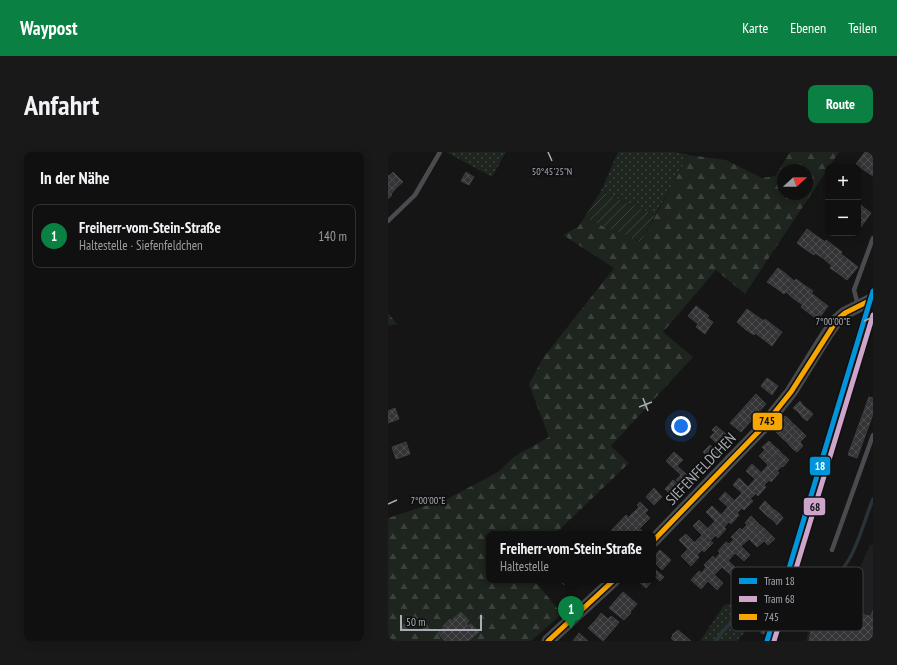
<!DOCTYPE html>
<html lang="de">
<head>
<meta charset="utf-8">
<style>
	body { margin:0; font-family:"PT Sans Narrow",sans-serif; background:#191919; color:#f1f3f6 }
	.controls { position:absolute; right:12px; top:12px; display:grid; overflow:hidden; border-radius:8px; box-shadow:0 2px 10px #0003 }
	.controls button { width:36px; height:36px; display:grid; place-items:center; padding:0; border:0; border-bottom:1px solid #303030; background:#101010; color:#f1f3f6; font:20px sans-serif }
	.compass { position:absolute; left:389px; top:12px; width:36px; height:36px; border-radius:50%; background:#101010; box-shadow:0 2px 10px #0003; rotate:69deg }
	.scale { position:absolute; left:12px; bottom:10px; width:82px; box-sizing:border-box; padding-left:4px; border:2px solid #a7adb6; border-top:0; font-size:11px; line-height:14px; white-space:nowrap; color:#a7adb6; -webkit-text-stroke:3px #101011; paint-order:stroke }
	.you { position:absolute; left:293px; top:274px; width:14px; height:14px; margin:-10px; border:3px solid #fff; border-radius:50%; background:#1a73e8; box-shadow:0 0 0 6px #1a73e833 }
	.badge { display:grid; place-items:center; width:26px; height:26px; border-radius:50%; background:#0b8043; color:#fff; font-size:13px; font-weight:700 }
	.pin { position:absolute; translate:-50% -33px; filter:drop-shadow(0 1px 2px #0008) }
	.pin::after { content:''; position:absolute; top:21px; width:14px; height:12px; background:inherit; clip-path:polygon(0 0,100% 0,50% 100%) }
	.popup { position:absolute; left:98px; top:379px; width:170px; height:52px; box-sizing:border-box; display:grid; place-content:center; border-radius:8px; background:#101010; filter:drop-shadow(0 1px 3px #0005); font-size:13px; white-space:nowrap; color:#9c9d9f }
	.popup b { font-size:15px; color:#f1f3f6 }
	.popup::after { content:''; position:absolute; left:50%; top:100%; margin-left:-8px; border:8px solid transparent; border-top-color:#101010 }
	.list { margin:0; padding:0; list-style:none }
	h2 { display:flex; justify-content:space-between; align-items:center; height:52px; margin:0; padding:0 16px; font-size:17px }
	h2 small { font-size:13px; font-weight:400; color:#9c9d9f }
	.list li { display:grid; grid-template-columns:26px 1fr auto; gap:12px; align-items:center; box-sizing:border-box; height:64px; margin:0 8px 8px; padding:0 8px; border:1px solid #303030; border-radius:8px }
	.list b { display:block; font-size:15px; white-space:nowrap }
	.list p { margin:0; font-size:13px; white-space:nowrap; color:#9c9d9f }
	.list em { font-size:13px; font-style:normal; color:#9c9d9f }
	.map { position:relative; flex:none; width:485px; height:489px; overflow:hidden; border-radius:8px }
	header { display:flex; align-items:center; gap:24px; box-sizing:border-box; height:56px; padding:0 20px; background:#0b8043; color:#fff }
	header strong { font-size:19px }
	nav { display:flex; gap:22px; margin-inline-start:auto; font-size:14px }
	.intro { display:flex; align-items:center; justify-content:space-between; box-sizing:border-box; height:96px; padding:0 24px }
	h1 { margin:0; font-size:28px }
	.button { padding:10px 18px; border-radius:8px; background:#0b8043; color:#fff; font-size:14px; font-weight:700 }
	main { display:flex; gap:24px; padding:0 24px }
	aside { flex:1; background:#101010; border-radius:8px; box-shadow:0 2px 10px #0003 }
	.map>svg:first-child { display:block }
	.built { fill:#1f1f21 }
	.grass { fill:url(#grass-dots) }
	.forest { fill:url(#forest-firs); fill-rule:evenodd }
	.garden { fill:url(#garden-furrows) }
	.lines { fill:none; stroke-linecap:round; stroke-linejoin:round }
	.stream { stroke:#293237; stroke-width:3.5 }
	.building { fill:url(#building-cross-hatch); stroke:#3e3f42 }
	.lane { stroke:#4a4b4e; stroke-width:4.5 }
	.secondary { stroke:#494a4c; stroke-width:13 }
	.bus-1-casing { stroke:#101011; stroke-width:8 }
	.bus-1 { stroke:#f7a600; stroke-width:5 }
	.tram-1-casing { stroke:#101011; stroke-width:8 }
	.tram-2-casing { stroke:#101011; stroke-width:8 }
	.tram-1 { stroke:#0095da; stroke-width:5 }
	.tram-2 { stroke:#cea4cb; stroke-width:5 }
	.ticks { fill:none; stroke:#a7adb6; stroke-width:1.5 }
	.labels { text-anchor:middle; stroke-width:4; stroke-linejoin:round; paint-order:stroke }
	.street-label { font-size:15px; fill:#a7adb6; stroke:#101011 }
	.key { fill:#101011; stroke:#3d3f43; stroke-width:1 }
	.key-label { font-size:11px; fill:#a7adb6 }
	.ticks-label { font-size:10px; text-anchor:middle; fill:#a7adb6; stroke:#101011; stroke-width:4; stroke-linejoin:round; paint-order:stroke }
	.line-badge { stroke:#101011; stroke-width:1.5 }
	.badge-label { font-size:11px; text-anchor:middle; font-weight:bold; fill:#fff }
	.pale-badge-label { font-size:11px; text-anchor:middle; font-weight:bold; fill:#111 }
</style>
</head>
<body>
<header>
<strong>Waypost</strong>
<nav><a>Karte</a><a>Ebenen</a><a>Teilen</a></nav>
</header>
<div class="intro"><h1>Anfahrt</h1><a class="button">Route</a></div>
<main>
<aside>
<h2>In der Nähe<small></small></h2>
<ul class="list">
<li><span class="badge">1</span><div><b>Freiherr-vom-Stein-Straße</b><p>Haltestelle · Siefenfeldchen</p></div><em>140 m</em></li>
</ul>
</aside>
<div class="map">
<svg width="485" height="489" viewBox="0 0 485 489">
	<defs>
		<pattern id="grass-dots" width="8" height="8" patternUnits="userSpaceOnUse"><rect width="8" height="8" fill="#1e241e"/><path d="M2 2h.1M6 6h.1" fill="none" stroke="#3c413c" stroke-width="1.8" stroke-linecap="round"/></pattern>
		<pattern id="forest-firs" width="22" height="20" patternUnits="userSpaceOnUse"><rect width="22" height="20" fill="#1e241e"/><path d="M5 1l3.5 6h-7zM16 11l3.5 6h-7z" fill="#3c413c"/></pattern>
		<pattern id="garden-furrows" width="10" height="10" patternUnits="userSpaceOnUse"><rect width="10" height="10" fill="#1e241e"/><path d="M-1 1l2-2M0 10L10 0M9 11l2-2" fill="none" stroke="#3c413c"/></pattern>
		<pattern id="building-cross-hatch" width="8" height="8" patternUnits="userSpaceOnUse"><rect width="8" height="8" fill="#343436"/><path d="M0 0l8 8M0 8l8-8" fill="none" stroke="#4f4f51"/></pattern>
	</defs>
	<rect width="100%" height="100%" fill="#151516"/>
	<polygon class="built" points="482,393 485,393 485,489 418,489 423,464 431,446 443,441 447,446 467,426"/>
	<g class="grass">
		<polygon points="58,0 118,0 104,25"/>
		<polygon points="230,0 287,0 301,3 267,63 213,39"/>
		<polygon points="371,447 356,481 349,489 312,489 336,453"/>
	</g>
	<g class="forest">
		<path d="M 402,0 L 451,0 L 357,142 L 328,118 L 275,180 L 305,205 L 223,294 L 241,311 L 167,382 L 101,382 L 101,428 L 146,428 L 174,462 L 143,489 L 0,489 L 0,366 L 59,347 L 110,320 L 127,304 L 161,285 L 141,232 L 155,206 L 226,116 L 175,83 L 190,75 L 196,66 L 253,90 L 301,3 L 338,8 L 374,26 L 387,24 ZM 395,18 L 419,18 L 419,42 L 395,42 Z"/>
		<polygon points="0,161 9,172 0,174"/>
	</g>
	<polygon class="garden" points="213,39 267,63 253,90 196,66"/>
	<g class="lines">
		<g class="stream">
			<path d="M 433,435 C 466,419 472,378 485,347"/>
			<path d="M 328,489 C 336,476 346,466 360,461"/>
		</g>
	</g>
	<g class="building">
		<polygon points="477,0 481,0 485,3 485,6 476,18 468,12"/>
		<polygon points="485,6 485,24 476,18"/>
		<polygon points="5,20 15,30 10,34 1,24"/>
		<polygon points="78,20 86,25 81,33 73,29"/>
		<polygon points="0,23 10,34 3,42 4,43 0,47"/>
		<polygon points="470,51 475,55 470,61"/>
		<polygon points="475,55 483,61 473,75 470,72 470,61"/>
		<polygon points="419,77 427,83 417,97 409,91"/>
		<polygon points="427,83 436,89 426,103 417,97"/>
		<polygon points="438,88 446,94 436,107 427,101"/>
		<polygon points="446,94 454,100 444,114 436,107"/>
		<polygon points="453,102 461,108 451,122 442,116"/>
		<polygon points="461,108 470,115 459,128 451,122"/>
		<polygon points="390,116 398,122 388,136 379,130"/>
		<polygon points="398,122 406,129 396,142 388,136"/>
		<polygon points="408,127 416,133 406,147 398,140"/>
		<polygon points="416,133 425,139 415,153 406,147"/>
		<polygon points="423,141 432,148 421,161 413,155"/>
		<polygon points="432,148 440,154 430,168 421,161"/>
		<polygon points="308,154 321,164 319,166 325,170 317,182 308,175 310,172 300,164"/>
		<polygon points="359,157 367,163 357,177 349,170"/>
		<polygon points="367,163 376,169 366,183 357,177"/>
		<polygon points="377,167 386,174 375,187 367,181"/>
		<polygon points="386,174 394,180 384,194 375,187"/>
		<polygon points="379,226 390,234 384,243 373,234"/>
		<polygon points="368,242 378,252 370,261 359,252"/>
		<polygon points="481,245 485,246 485,262 469,306 460,303"/>
		<polygon points="412,249 415,253 409,259 405,256"/>
		<polygon points="359,252 370,261 361,271 351,261"/>
		<polygon points="415,253 418,256 412,262 409,259"/>
		<polygon points="7,256 11,267 0,271 0,259"/>
		<polygon points="418,256 422,259 415,266 412,262"/>
		<polygon points="422,259 425,262 419,269 415,266"/>
		<polygon points="351,261 361,271 353,280 342,271"/>
		<polygon points="397,264 401,267 395,274 391,271"/>
		<polygon points="401,267 404,271 398,277 395,274"/>
		<polygon points="391,271 395,274 388,280 385,277"/>
		<polygon points="404,271 408,274 401,280 398,277"/>
		<polygon points="328,274 345,288 341,293 324,278"/>
		<polygon points="395,274 398,277 392,284 388,280"/>
		<polygon points="408,274 411,277 405,284 401,280"/>
		<polygon points="398,277 401,280 395,287 392,284"/>
		<polygon points="411,277 414,280 408,287 405,284"/>
		<polygon points="327,280 341,293 336,298 322,285"/>
		<polygon points="401,280 405,284 399,290 395,287"/>
		<polygon points="414,280 418,284 412,290 408,287"/>
		<polygon points="405,284 408,287 402,294 399,290"/>
		<polygon points="408,287 412,290 405,297 402,294"/>
		<polygon points="381,289 384,292 378,299 374,295"/>
		<polygon points="18,290 22,302 8,307 4,295"/>
		<polygon points="412,290 415,294 409,300 405,297"/>
		<polygon points="384,292 387,295 381,302 378,299"/>
		<polygon points="322,293 332,302 325,310 315,300"/>
		<polygon points="387,295 391,298 385,305 381,302"/>
		<polygon points="377,298 394,314 389,319 391,321 383,330 373,321 380,313 371,304"/>
		<polygon points="391,298 394,302 388,308 385,305"/>
		<polygon points="286,300 295,308 289,314 306,329 298,337 288,328 293,323 278,309"/>
		<polygon points="394,302 398,305 391,311 388,308"/>
		<polygon points="398,305 401,308 395,315 391,311"/>
		<polygon points="364,312 381,328 376,333 378,335 370,344 360,335 367,327 358,319"/>
		<polygon points="351,326 367,342 362,347 365,349 356,358 346,349 354,341 345,333"/>
		<polygon points="285,328 296,338 293,343 291,343 287,347 277,337"/>
		<polygon points="266,336 274,345 266,353 258,345"/>
		<polygon points="337,340 354,356 349,361 351,363 343,372 333,363 340,355 331,347"/>
		<polygon points="377,349 381,353 374,359 371,356"/>
		<polygon points="252,350 260,358 257,361 249,353"/>
		<polygon points="381,353 384,356 378,363 374,359"/>
		<polygon points="324,354 341,370 336,375 338,377 330,386 320,376 327,369 318,360"/>
		<polygon points="251,355 262,366 251,377 240,366"/>
		<polygon points="384,356 388,359 382,366 378,363"/>
		<polygon points="388,359 392,362 386,369 382,366"/>
		<polygon points="392,362 395,366 389,373 386,369"/>
		<polygon points="238,363 254,379 251,382 221,382 221,381"/>
		<polygon points="363,364 366,367 360,374 357,371"/>
		<polygon points="366,367 370,371 364,377 360,374"/>
		<polygon points="311,368 327,384 322,389 325,391 316,400 307,390 314,383 305,374"/>
		<polygon points="370,371 373,374 367,380 364,377"/>
		<polygon points="359,373 376,389 369,395 361,387 353,394 343,385 352,376 354,378"/>
		<polygon points="373,374 377,377 370,384 367,380"/>
		<polygon points="377,377 380,380 374,387 370,384"/>
		<polygon points="380,380 383,383 377,390 374,387"/>
		<polygon points="298,382 314,398 309,403 311,405 303,414 293,404 300,397 291,388"/>
		<polygon points="383,383 387,387 380,393 377,390"/>
		<polygon points="346,387 362,403 356,409 347,401 340,409 330,399 338,390 341,392"/>
		<polygon points="272,398 283,408 274,418 265,409 265,405"/>
		<polygon points="332,401 349,417 343,423 334,415 326,423 316,413 325,404 327,407"/>
		<polygon points="318,415 335,431 329,438 320,429 313,437 303,428 311,419 314,421"/>
		<polygon points="268,418 276,425 272,429 265,423"/>
		<polygon points="171,428 181,428 176,433"/>
		<polygon points="249,428 265,428 258,436"/>
		<polygon points="235,440 249,452 242,460 228,448"/>
		<polygon points="385,441 388,442 386,449 383,448"/>
		<polygon points="228,448 243,461 236,468 221,456"/>
		<polygon points="436,456 483,464 485,458 485,489 421,489 425,469 433,471"/>
		<polygon points="73,460 81,469 78,472 81,474 83,472 91,480 80,489 57,489 50,481 56,475 55,474 62,467 63,469"/>
		<polygon points="213,461 228,474 222,481 207,469"/>
		<polygon points="223,464 231,470 228,474 220,467"/>
		<polygon points="207,469 222,481 215,489 200,476"/>
		<polygon points="375,475 379,475 376,482 373,481"/>
		<polygon points="290,478 303,489 286,489 283,486 285,484 284,483"/>
		<polygon points="191,481 200,489 185,489"/>
	</g>
	<g class="lines">
		<g class="lane">
			<polyline points="0,69 27,43 52,0"/>
			<polyline points="470,153 466,138 485,86"/>
			<polyline points="444,398 485,283"/>
		</g>
		<g class="secondary">
			<polyline points="265,389 375,275 403,240 439,182 449,168 457,161 485,147"/>
			<polyline points="160,489 226,428"/>
		</g>
		<defs>
			<g id="bus-1">
				<polyline points="265,389 375,275 403,240 449,168 457,161 485,147"/>
				<polyline points="160,489 226,428"/>
			</g>
		</defs>
		<use href="#bus-1" class="bus-1-casing"/>
		<use href="#bus-1" class="bus-1"/>
		<defs>
			<polyline id="tram-1" points="379,489 485,139"/>
			<polyline id="tram-2" points="386,489 485,163"/>
		</defs>
		<use href="#tram-1" class="tram-1-casing"/>
		<use href="#tram-2" class="tram-2-casing"/>
		<use href="#tram-1" class="tram-1"/>
		<use href="#tram-2" class="tram-2"/>
	</g>
	<path class="ticks" d="M 160,0 L 164,9M 476,169 L 485,165M 255,246 L 260,259M 251,255 L 264,250M 0,352 L 9,348"/>
	<g class="labels">
		<g class="street-label">
			<text transform="translate(313 317) rotate(-46)" y="5">SIEFENFELDCHEN</text>
		</g>
	</g>
	<rect x="343" y="415" width="132" height="64" rx="6" class="key"/>
	<rect x="351" y="426" width="18" height="6" fill="#0095da"/>
	<rect x="351" y="444" width="18" height="6" fill="#cea4cb"/>
	<rect x="351" y="462" width="18" height="6" fill="#f7a600"/>
	<g class="key-label">
		<text x="376" y="433">Tram 18</text>
		<text x="376" y="451">Tram 68</text>
		<text x="376" y="469">745</text>
	</g>
	<g class="ticks-label">
		<text x="164" y="23">50°45'25"N</text>
		<text x="445" y="173">7°00'00"E</text>
		<text x="40" y="352">7°00'00"E</text>
	</g>
	<g class="line-badge">
		<rect x="364" y="260" width="31" height="19" rx="4" fill="#f7a600"/>
		<rect x="421" y="304" width="22" height="20" rx="4" fill="#0095da"/>
		<rect x="415" y="345" width="23" height="19" rx="4" fill="#cea4cb"/>
	</g>
	<g class="badge-label">
		<text x="432" y="318">18</text>
	</g>
	<g class="pale-badge-label">
		<text x="379" y="273">745</text>
		<text x="427" y="359">68</text>
	</g>
</svg>
<div class="controls">
<button>+</button>
<button>−</button>
</div>
<svg class="compass" viewBox="-18 -18 36 36"><path d="M0-13l5 13h-10z" fill="#e53935"/><path d="M0 13l5-13h-10z" fill="#9c9d9f"/></svg>
<div class="scale">50 m</div>
<div class="you"></div>
<div class="pin badge" style="left:183px;top:477px">1</div>
<div class="popup"><b>Freiherr-vom-Stein-Straße</b>Haltestelle</div>
</div>
</main>
</body>
</html>
